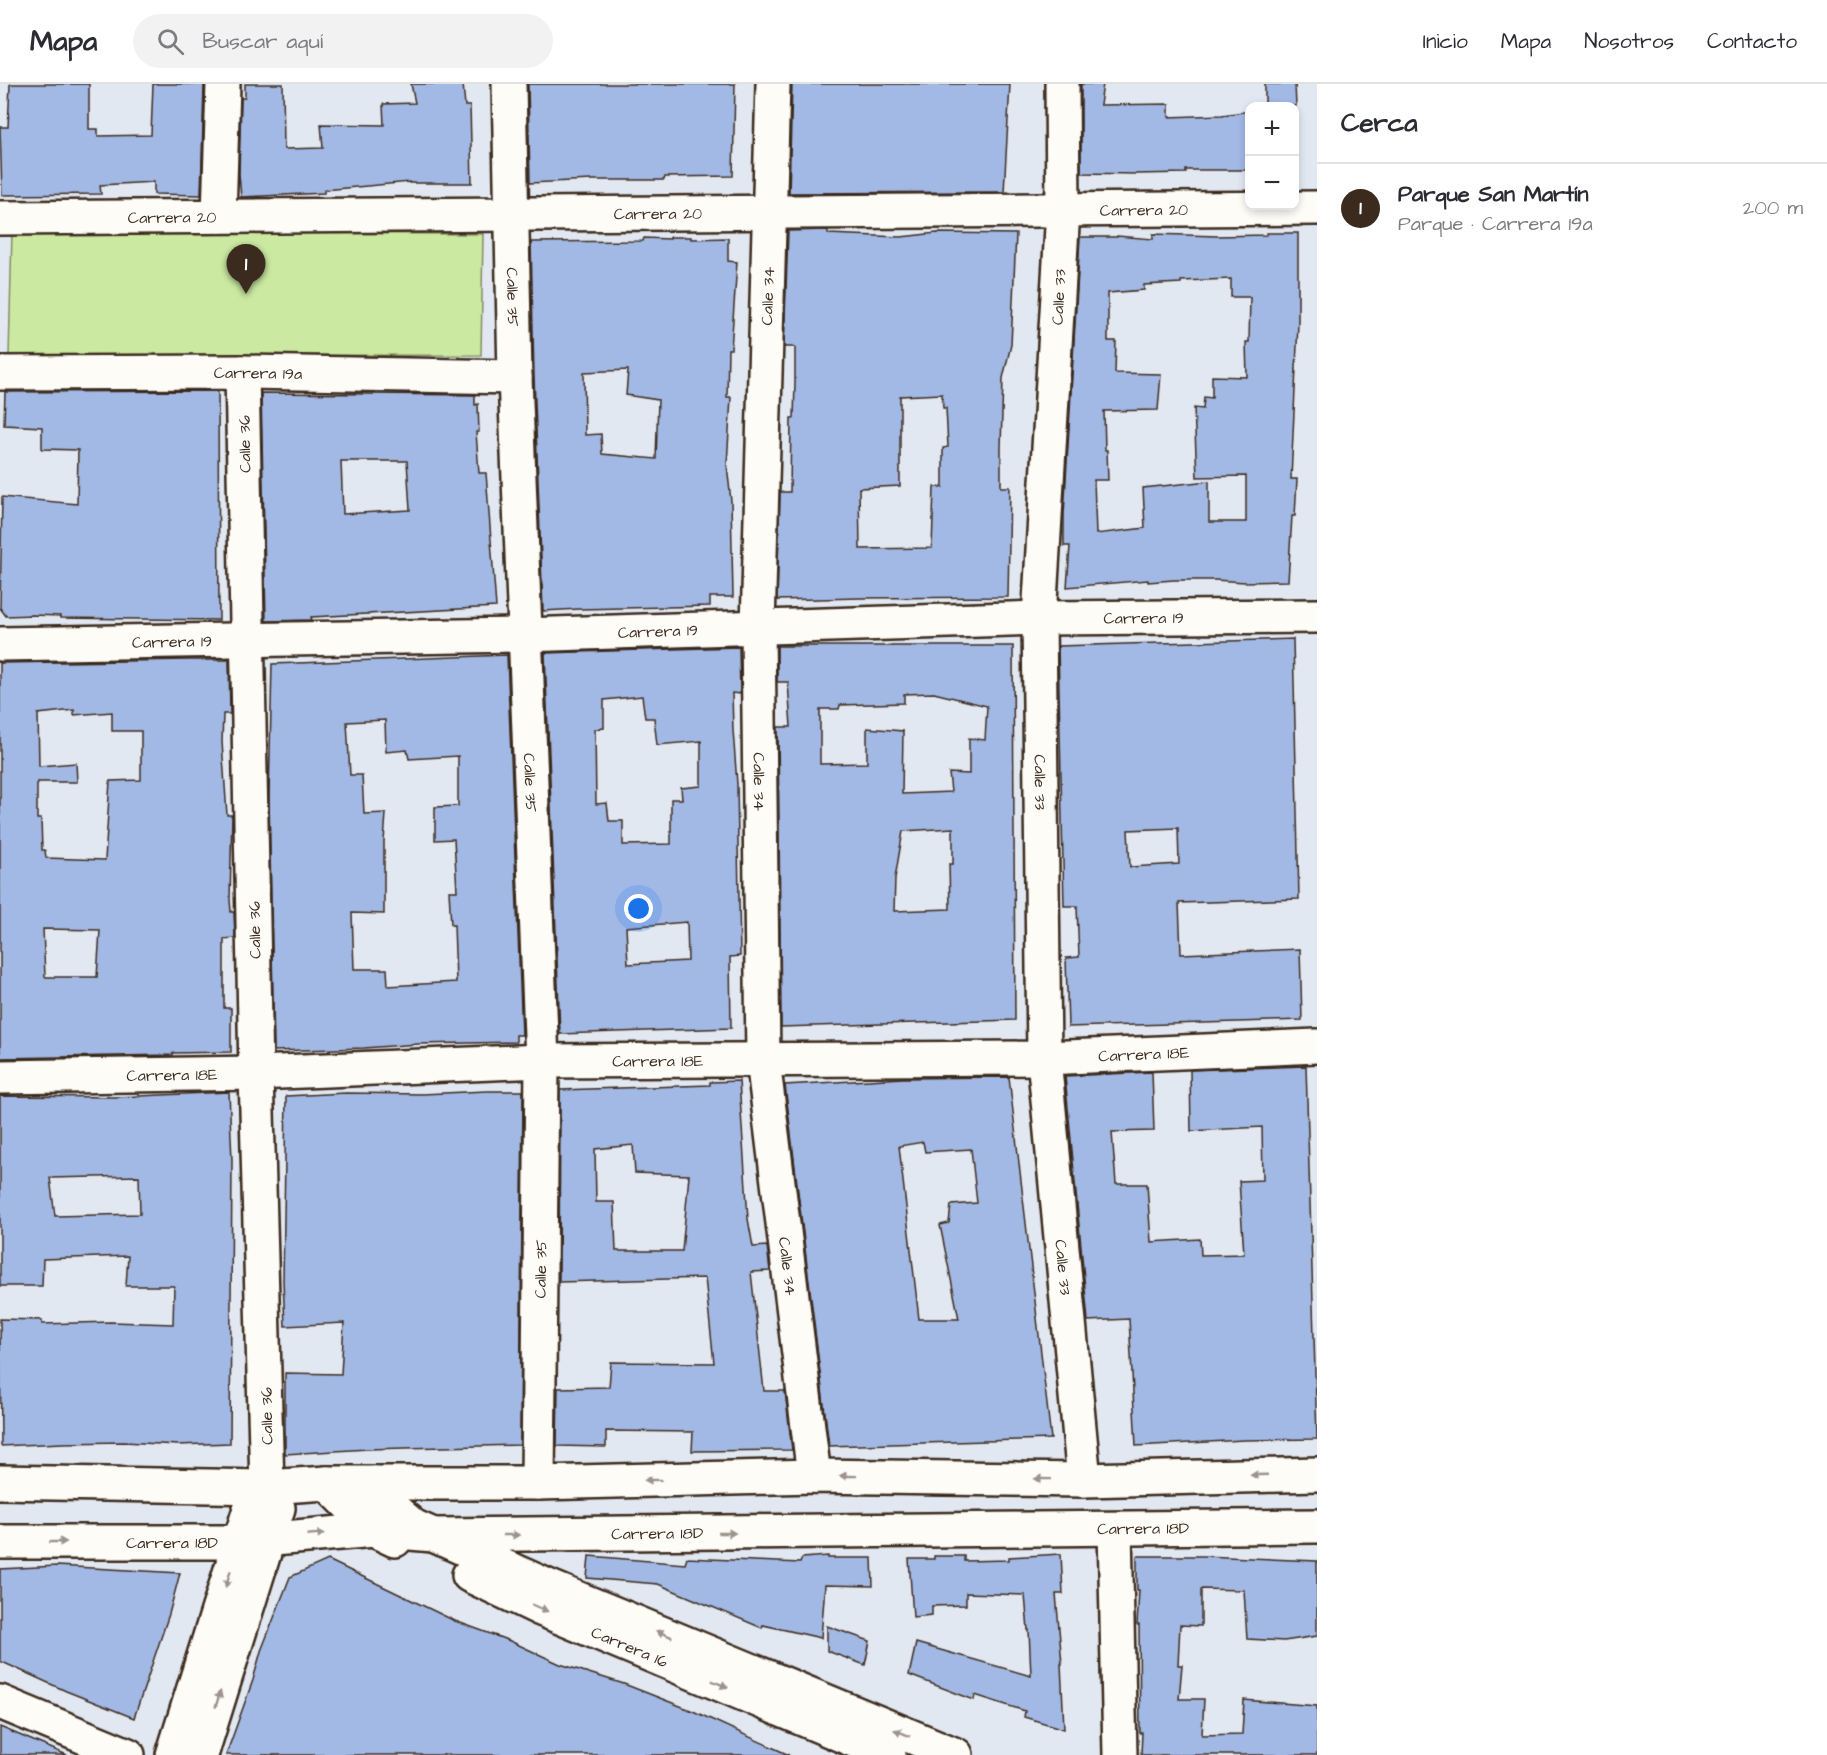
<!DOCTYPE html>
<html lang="es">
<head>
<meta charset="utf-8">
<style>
	body { margin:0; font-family:"Architects Daughter",sans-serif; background:#f2f2f3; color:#2b2b33 }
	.controls { position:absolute; right:18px; top:18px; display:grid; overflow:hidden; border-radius:12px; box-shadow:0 3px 9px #0003 }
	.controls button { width:54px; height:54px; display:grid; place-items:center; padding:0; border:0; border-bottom:2px solid #e1e1e2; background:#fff; color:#2b2b33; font:30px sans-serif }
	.you { position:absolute; left:639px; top:825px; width:21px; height:21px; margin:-15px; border:4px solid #fff; border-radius:50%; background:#1a73e8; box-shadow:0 0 0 9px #1a73e833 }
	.badge { display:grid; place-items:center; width:39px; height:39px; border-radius:50%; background:#3b2a1e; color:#fff; font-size:20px; font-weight:700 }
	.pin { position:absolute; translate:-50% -50px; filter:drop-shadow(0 2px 3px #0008) }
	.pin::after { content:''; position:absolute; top:32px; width:21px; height:18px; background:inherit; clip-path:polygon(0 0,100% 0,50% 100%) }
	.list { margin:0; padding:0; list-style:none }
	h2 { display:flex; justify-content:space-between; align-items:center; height:78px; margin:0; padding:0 24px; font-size:26px }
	h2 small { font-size:20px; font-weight:400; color:#7c7c81 }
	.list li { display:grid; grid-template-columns:39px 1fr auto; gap:18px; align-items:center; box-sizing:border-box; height:90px; padding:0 24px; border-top:2px solid #e1e1e2 }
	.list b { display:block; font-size:22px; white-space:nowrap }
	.list p { margin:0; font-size:20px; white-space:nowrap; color:#7c7c81 }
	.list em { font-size:20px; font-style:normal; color:#7c7c81 }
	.icon { flex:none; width:33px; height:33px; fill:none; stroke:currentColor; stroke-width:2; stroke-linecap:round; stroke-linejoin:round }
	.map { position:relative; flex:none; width:1317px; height:1671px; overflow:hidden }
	header { display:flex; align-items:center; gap:36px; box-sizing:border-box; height:84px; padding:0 30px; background:#fff; border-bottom:2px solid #e1e1e2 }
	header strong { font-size:28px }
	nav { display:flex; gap:33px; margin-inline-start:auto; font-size:21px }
	.search { width:420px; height:54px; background:#f2f2f3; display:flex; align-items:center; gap:15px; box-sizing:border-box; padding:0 21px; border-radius:33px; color:#7c7c81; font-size:22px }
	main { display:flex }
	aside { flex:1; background:#fff }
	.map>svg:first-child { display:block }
	.green { fill:#cbe9a1; stroke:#838a60; stroke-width:1.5 }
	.building { fill:#a2b9e6; stroke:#3b2a1e; stroke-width:1.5; fill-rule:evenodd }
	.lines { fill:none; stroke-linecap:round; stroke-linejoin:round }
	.minor-casing { stroke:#3b2a1e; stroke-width:38 }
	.major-casing { stroke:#3b2a1e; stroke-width:38 }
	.minor { stroke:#fdfcf7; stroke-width:33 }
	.major { stroke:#fdfcf7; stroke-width:33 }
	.oneway { fill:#9c938a }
	.labels { text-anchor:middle; stroke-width:4.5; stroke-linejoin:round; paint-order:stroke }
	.street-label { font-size:16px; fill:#3b2a1e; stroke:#fdfcf7 }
</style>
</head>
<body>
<header>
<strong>Mapa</strong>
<div class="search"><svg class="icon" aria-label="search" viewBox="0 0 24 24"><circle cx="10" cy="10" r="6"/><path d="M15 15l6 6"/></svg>Buscar aquí</div>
<nav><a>Inicio</a><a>Mapa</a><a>Nosotros</a><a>Contacto</a></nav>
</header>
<main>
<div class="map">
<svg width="1317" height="1671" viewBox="0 0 1317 1671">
	<rect width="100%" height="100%" fill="#e2e8f2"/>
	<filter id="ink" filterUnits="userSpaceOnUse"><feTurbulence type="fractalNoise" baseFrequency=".0167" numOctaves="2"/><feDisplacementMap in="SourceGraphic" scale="12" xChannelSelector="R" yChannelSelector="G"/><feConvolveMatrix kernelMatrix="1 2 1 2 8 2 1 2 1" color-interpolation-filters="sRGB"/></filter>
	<g filter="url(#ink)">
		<polygon class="green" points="12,148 483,150 481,271 9,272"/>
		<g class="building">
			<polygon points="10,0 89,0 89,45 98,45 98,52 151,51 153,0 204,0 201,111 154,110 154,98 100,101 101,110 2,111 0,43 8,43"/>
			<polygon points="245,0 283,0 284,65 323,64 321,40 384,41 383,20 415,19 411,0 463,0 465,22 470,22 472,99 410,99 410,98 324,106 324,109 241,113 239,90 241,14 245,14"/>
			<polygon points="528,0 735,0 733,92 665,93 664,96 592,96 530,99"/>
			<polygon points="792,0 1010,0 1004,108 789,109"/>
			<polygon points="1081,0 1103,0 1100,21 1169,20 1169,33 1222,31 1250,27 1250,86 1186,86 1186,89 1136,90 1081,89"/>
			<polygon points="1265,0 1295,0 1296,22 1265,22"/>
			<path d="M 828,146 L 828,150 L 901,153 L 937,149 L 1016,150 L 1011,261 L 1003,294 L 1001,364 L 1001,403 L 1010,403 L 1008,513 L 860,514 L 777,516 L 780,408 L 790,408 L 791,334 L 794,334 L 795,299 L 795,263 L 784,263 L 788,147 ZM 942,310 L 943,324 L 946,324 L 948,363 L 943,364 L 943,403 L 934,403 L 932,464 L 860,465 L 859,404 L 900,402 L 900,312 Z"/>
			<path d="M 1267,149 L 1298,149 L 1298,239 L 1291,395 L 1297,395 L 1295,432 L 1292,432 L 1288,497 L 1245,498 L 1215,496 L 1174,496 L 1148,498 L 1148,496 L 1067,503 L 1070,462 L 1064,462 L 1064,431 L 1080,153 L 1117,153 L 1117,152 L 1153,155 L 1153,150 L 1217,152 L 1267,151 ZM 1231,195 L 1231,213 L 1250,213 L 1249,258 L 1246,258 L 1247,293 L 1212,292 L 1212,314 L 1204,313 L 1203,325 L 1194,324 L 1197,393 L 1246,392 L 1246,438 L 1209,438 L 1209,397 L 1143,404 L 1145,444 L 1096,450 L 1094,396 L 1108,396 L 1107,366 L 1105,366 L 1104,327 L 1158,326 L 1161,290 L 1115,289 L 1116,257 L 1108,257 L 1108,209 L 1144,206 L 1144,201 L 1181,199 L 1181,197 Z"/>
			<path d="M 670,153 L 691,153 L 691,155 L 728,154 L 728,177 L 737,178 L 731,265 L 728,265 L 727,313 L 731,313 L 727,381 L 731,417 L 733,513 L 710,513 L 710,522 L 579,525 L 543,527 L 534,292 L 531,158 L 643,157 L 644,154 L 670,155 ZM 628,286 L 626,311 L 658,316 L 656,375 L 602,370 L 601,350 L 585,351 L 584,288 Z"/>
			<polygon points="218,307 219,536 60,534 60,532 33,531 6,532 0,524 2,413 77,420 78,366 42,365 42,343 4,341 5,308"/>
			<path d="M 261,309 L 475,311 L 475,321 L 478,320 L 479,348 L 476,348 L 479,389 L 486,389 L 496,523 L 311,533 L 312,536 L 266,537 ZM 341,377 L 407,377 L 410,426 L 343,430 Z"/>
			<path d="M 1293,555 L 1299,815 L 1179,819 L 1181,870 L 1300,865 L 1302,936 L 1068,943 L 1066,874 L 1079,873 L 1077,822 L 1064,822 L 1058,562 ZM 1178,744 L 1179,780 L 1130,783 L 1128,746 Z"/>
			<path d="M 777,562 L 1013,562 L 1015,936 L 781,943 L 778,643 L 791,643 L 788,598 L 777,598 ZM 934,609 L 987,622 L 985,656 L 969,654 L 969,690 L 949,689 L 951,708 L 902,710 L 903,647 L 867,644 L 867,679 L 820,680 L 820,625 L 839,625 L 840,621 L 904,619 L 904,610 ZM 953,744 L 953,780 L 949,780 L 950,825 L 894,827 L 895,794 L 903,747 Z"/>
			<path d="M 739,563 L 740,610 L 732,609 L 733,646 L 737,700 L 740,872 L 730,873 L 731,944 L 560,950 L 545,569 ZM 642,612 L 645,634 L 654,634 L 657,661 L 701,657 L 701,702 L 681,704 L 682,715 L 671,715 L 671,760 L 623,761 L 623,737 L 609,737 L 607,719 L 596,720 L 595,645 L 604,644 L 604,616 ZM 687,838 L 688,877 L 628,880 L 626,843 Z"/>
			<path d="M 507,571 L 522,951 L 516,951 L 516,958 L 418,960 L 364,964 L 274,967 L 269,714 L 272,580 ZM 385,636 L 386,668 L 407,666 L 409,675 L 458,672 L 458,722 L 435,723 L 435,756 L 454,755 L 457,807 L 449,807 L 451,841 L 454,841 L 456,898 L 388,902 L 387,885 L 354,885 L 352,829 L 384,830 L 384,758 L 386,729 L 364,730 L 362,691 L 350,691 L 347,638 Z"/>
			<path d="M 189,576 L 229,576 L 230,630 L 223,630 L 222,658 L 227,731 L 232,731 L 230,816 L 231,828 L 234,828 L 235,854 L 224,855 L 224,924 L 231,924 L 231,968 L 173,969 L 173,971 L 0,974 L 0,579 ZM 74,626 L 74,631 L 112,628 L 112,647 L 141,647 L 141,696 L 110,697 L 105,776 L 46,774 L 45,766 L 42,766 L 41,735 L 37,735 L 37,698 L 77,698 L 76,679 L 39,682 L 38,630 ZM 43,845 L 100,846 L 97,893 L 45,893 Z"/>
			<polygon points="1306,982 1317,1355 1244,1356 1136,1362 1129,1235 1088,1237 1065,992 1152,988 1154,1047 1112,1048 1116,1100 1147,1100 1151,1158 1200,1155 1201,1171 1244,1170 1239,1097 1263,1096 1262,1043 1191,1047 1190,986"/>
			<path d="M 1009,993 L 1051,1355 L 829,1362 L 785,1001 L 903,994 ZM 923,1058 L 925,1068 L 971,1065 L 977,1119 L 951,1121 L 949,1139 L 940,1141 L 959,1235 L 919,1235 L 899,1062 Z"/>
			<path d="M 739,997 L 748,1135 L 753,1163 L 767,1162 L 770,1187 L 751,1188 L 764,1307 L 785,1307 L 792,1366 L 692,1367 L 693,1348 L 606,1347 L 606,1363 L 557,1362 L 558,1304 L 609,1303 L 611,1278 L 714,1279 L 705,1194 L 559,1198 L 560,1006 L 710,1001 L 710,998 ZM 633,1061 L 635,1089 L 689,1091 L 682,1167 L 616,1167 L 614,1118 L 596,1118 L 595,1065 Z"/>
			<polygon points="487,1007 523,1007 520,1361 368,1365 285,1370 285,1289 341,1290 344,1239 285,1242 283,1197 286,1012 346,1009 422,1010"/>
			<path d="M 229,1008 L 232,1076 L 230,1359 L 178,1361 L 124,1358 L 62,1359 L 1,1362 L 0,1235 L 42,1236 L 42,1240 L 111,1238 L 173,1240 L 174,1202 L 126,1202 L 128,1172 L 43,1175 L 42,1202 L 0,1202 L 0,1012 L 116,1013 ZM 139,1092 L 140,1130 L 55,1132 L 50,1094 Z"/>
			<polygon points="1061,1470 1063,1510 1056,1510 1062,1580 1061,1580 1064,1645 1024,1633 1025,1627 975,1611 974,1616 909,1591 916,1559 1031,1592 1029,1546 1028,1546 1025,1511 966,1509 966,1521 932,1522 932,1531 913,1533 909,1475 934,1475 934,1472 964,1472 964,1477 1009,1476 1009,1473"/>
			<polygon points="589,1472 685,1480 687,1474 800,1479 802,1474 828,1472 828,1474 872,1474 873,1502 825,1501 821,1554 763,1541 762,1544 658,1500 587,1494"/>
			<polygon points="1137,1472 1203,1472 1317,1477 1317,1552 1284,1557 1247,1555 1244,1506 1201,1505 1201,1542 1180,1541 1178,1581 1182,1581 1179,1615 1204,1615 1202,1651 1242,1650 1244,1616 1317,1622 1317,1671 1141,1671 1142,1649 1140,1649 1139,1541 1137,1541 1139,1506 1137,1506"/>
			<polygon points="328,1476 455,1537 510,1557 560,1580 624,1600 693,1627 789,1671 226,1671 253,1596 261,1567 290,1493"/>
			<polygon points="57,1482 180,1489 169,1530 134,1634 66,1607 0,1577 0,1485"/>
			<polygon points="827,1542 870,1557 865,1581 827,1567"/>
			<polygon points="0,1643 67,1671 0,1671"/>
		</g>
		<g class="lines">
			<defs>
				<g id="minor">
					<path id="s1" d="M 509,0 L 515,293 L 542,977 L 538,1399"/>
					<path id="s2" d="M 773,0 L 758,543 L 763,976 L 814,1392"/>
					<path id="s3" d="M 1062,0 L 1063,126 L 1039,534 L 1044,974 L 1084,1396"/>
					<polyline points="219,132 223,0"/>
					<path id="s4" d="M 0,134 L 1317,124"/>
					<path id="s5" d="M 0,289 L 242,288 L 515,293"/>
					<path id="s6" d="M 0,560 L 524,551 L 1039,534 L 1317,532"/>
					<path id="s7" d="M 0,993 L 256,989 L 542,977 L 1044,974 L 1317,962"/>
					<polyline points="327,1399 374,1446 395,1456"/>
					<polyline points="374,1399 390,1422 413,1442 550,1503 956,1671"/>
					<polyline points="1115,1445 1120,1671"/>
					<path id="s8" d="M 469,1491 L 541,1525 L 889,1671"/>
					<polyline points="0,1618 128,1671"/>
					<polyline points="173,1671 250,1425 267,1403"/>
					<polyline points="201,1671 278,1424 267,1403 256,989 242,288"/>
				</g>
				<g id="major">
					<polyline points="0,1398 267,1403 327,1399 538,1399 814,1392 1084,1396 1317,1390"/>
					<path id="s9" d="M 0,1458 L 240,1458 L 374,1446 L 434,1451 L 1317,1442"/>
				</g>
			</defs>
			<use href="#minor" class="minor-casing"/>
			<use href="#major" class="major-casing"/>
			<use href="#minor" class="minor"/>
			<use href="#major" class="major"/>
		</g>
		<defs><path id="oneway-solid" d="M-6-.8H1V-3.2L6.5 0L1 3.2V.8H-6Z" transform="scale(1.5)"/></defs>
		<g class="oneway">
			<use href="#oneway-solid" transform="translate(1259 1391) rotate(178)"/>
			<use href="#oneway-solid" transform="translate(848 1392) rotate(-179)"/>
			<use href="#oneway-solid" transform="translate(1043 1395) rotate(-179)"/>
			<use href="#oneway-solid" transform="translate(653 1396) rotate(179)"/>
			<use href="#oneway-solid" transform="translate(727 1449)"/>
			<use href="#oneway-solid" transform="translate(316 1450) rotate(-5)"/>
			<use href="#oneway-solid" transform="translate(511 1451)"/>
			<use href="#oneway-solid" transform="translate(58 1458)"/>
			<use href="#oneway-solid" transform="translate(228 1495) rotate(107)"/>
			<use href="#oneway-solid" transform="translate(540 1524) rotate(24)"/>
			<use href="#oneway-solid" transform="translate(664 1550) rotate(-158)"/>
			<use href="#oneway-solid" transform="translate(720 1600) rotate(23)"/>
			<use href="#oneway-solid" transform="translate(218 1615) rotate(-73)"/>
			<use href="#oneway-solid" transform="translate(902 1649) rotate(-158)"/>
		</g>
	</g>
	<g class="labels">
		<g class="street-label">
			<text dy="6" stroke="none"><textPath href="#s4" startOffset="1144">Carrera 20</textPath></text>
			<text dy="6" stroke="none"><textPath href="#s4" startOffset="658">Carrera 20</textPath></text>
			<text dy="6" stroke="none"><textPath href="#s4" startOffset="172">Carrera 20</textPath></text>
			<text transform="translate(767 212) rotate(-88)" y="6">Calle 34</text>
			<text transform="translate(1058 213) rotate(-87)" y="6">Calle 33</text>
			<text dy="6" stroke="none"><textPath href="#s1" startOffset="213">Calle 35</textPath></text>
			<text dy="6" stroke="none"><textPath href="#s5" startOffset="258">Carrera 19a</textPath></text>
			<text transform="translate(244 360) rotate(-91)" y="6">Calle 36</text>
			<text dy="6" stroke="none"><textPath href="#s6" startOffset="1144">Carrera 19</textPath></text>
			<text dy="6" stroke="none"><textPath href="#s6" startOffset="658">Carrera 19</textPath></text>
			<text dy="6" stroke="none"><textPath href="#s6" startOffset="172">Carrera 19</textPath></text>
			<text dy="6" stroke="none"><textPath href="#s2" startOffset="698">Calle 34</textPath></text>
			<text dy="6" stroke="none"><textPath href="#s1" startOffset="699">Calle 35</textPath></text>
			<text dy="6" stroke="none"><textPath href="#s3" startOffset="699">Calle 33</textPath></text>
			<text transform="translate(254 846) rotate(-91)" y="6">Calle 36</text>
			<text dy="6" stroke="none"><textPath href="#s7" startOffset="1144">Carrera 18E</textPath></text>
			<text dy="6" stroke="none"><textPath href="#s7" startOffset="658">Carrera 18E</textPath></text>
			<text dy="6" stroke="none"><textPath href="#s7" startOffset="172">Carrera 18E</textPath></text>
			<text dy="6" stroke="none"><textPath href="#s2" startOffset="1184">Calle 34</textPath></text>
			<text dy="6" stroke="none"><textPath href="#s3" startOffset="1185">Calle 33</textPath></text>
			<text transform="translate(540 1185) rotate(-89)" y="6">Calle 35</text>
			<text transform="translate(266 1332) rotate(-91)" y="6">Calle 36</text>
			<text dy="6" stroke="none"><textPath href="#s9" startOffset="1144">Carrera 18D</textPath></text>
			<text dy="6" stroke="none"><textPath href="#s9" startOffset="658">Carrera 18D</textPath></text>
			<text dy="6" stroke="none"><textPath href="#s9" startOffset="172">Carrera 18D</textPath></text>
			<text dy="6" stroke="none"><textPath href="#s8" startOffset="176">Carrera 16</textPath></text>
		</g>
	</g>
</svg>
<div class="controls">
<button>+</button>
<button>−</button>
</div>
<div class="you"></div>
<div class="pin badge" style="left:246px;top:210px">1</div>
</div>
<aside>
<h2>Cerca<small></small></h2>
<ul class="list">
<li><span class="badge">1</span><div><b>Parque San Martín</b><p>Parque · Carrera 19a</p></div><em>200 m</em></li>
</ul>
</aside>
</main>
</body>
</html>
